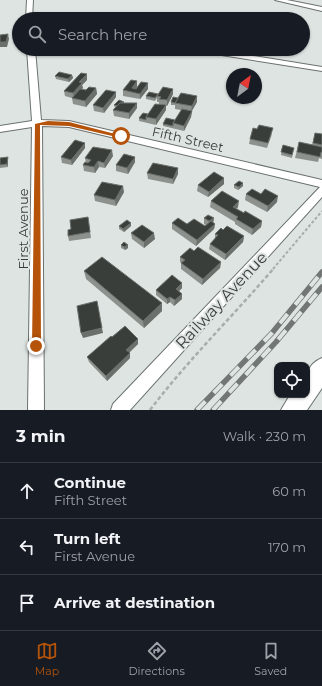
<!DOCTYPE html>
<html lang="en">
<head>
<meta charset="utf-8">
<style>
	body { margin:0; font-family:Montserrat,sans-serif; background:#20242c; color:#f1f3f6 }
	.controls { position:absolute; right:12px; bottom:12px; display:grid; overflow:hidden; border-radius:8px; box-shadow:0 1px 3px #0004 }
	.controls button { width:36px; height:36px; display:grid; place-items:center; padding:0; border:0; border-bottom:1px solid #363941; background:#171b24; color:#f1f3f6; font:20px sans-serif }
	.compass { position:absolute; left:226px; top:68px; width:36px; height:36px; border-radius:50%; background:#171b24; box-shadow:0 1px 3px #0004; rotate:32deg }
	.stop { position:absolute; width:12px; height:12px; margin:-9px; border:3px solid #b45309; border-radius:50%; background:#fff }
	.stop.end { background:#b45309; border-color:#fff; box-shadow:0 1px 4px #0008 }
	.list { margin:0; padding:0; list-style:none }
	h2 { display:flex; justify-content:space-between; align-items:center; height:52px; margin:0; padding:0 16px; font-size:17px }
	h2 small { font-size:13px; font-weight:400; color:#9ea1a6 }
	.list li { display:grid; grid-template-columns:26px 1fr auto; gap:12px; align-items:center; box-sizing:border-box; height:56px; padding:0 16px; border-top:1px solid #363941 }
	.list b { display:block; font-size:15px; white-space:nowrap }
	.list p { margin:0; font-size:13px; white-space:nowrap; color:#9ea1a6 }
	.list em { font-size:13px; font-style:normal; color:#9ea1a6 }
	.icon { flex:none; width:22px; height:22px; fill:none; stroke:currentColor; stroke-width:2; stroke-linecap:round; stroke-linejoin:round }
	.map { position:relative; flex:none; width:322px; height:410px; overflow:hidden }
	.search { position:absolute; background:#171b24; box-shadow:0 1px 3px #0004; left:12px; right:12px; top:12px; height:44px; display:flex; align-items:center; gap:10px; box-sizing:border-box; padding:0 14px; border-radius:22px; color:#9ea1a6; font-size:15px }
	.sheet { height:220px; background:#171b24 }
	nav { display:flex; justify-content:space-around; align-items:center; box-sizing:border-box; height:56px; border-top:1px solid #363941; background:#171b24; font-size:11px; color:#9ea1a6 }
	nav a { display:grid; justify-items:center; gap:2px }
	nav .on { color:#b45309 }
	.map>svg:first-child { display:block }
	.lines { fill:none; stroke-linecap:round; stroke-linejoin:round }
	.street-casing { stroke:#6a716f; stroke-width:2 }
	.secondary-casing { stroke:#6a716f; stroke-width:2 }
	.path-far1 { stroke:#a8adac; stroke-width:2; stroke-dasharray:3 2; stroke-linecap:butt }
	.path { stroke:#a8adac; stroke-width:2.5; stroke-dasharray:4 2.5; stroke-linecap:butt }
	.street { fill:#fff; fill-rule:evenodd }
	.secondary { fill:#fff; fill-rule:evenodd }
	.rail-casing { stroke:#727775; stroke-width:5.5 }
	.rail { stroke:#dde4e2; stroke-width:4; stroke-dasharray:12; stroke-linecap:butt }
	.wall { fill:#8c918e }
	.shaded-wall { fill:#6b706c }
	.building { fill:#3a3e3a; stroke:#6b706c }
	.route { fill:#b45309 }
	.labels { text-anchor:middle; stroke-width:4; stroke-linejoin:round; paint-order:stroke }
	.street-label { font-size:13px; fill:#3a3d3c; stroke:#dde4e2 }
	.near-street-label { font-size:16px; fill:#3a3d3c; stroke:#dde4e2 }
</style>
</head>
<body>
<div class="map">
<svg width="322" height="410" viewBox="0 0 322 410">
	<rect width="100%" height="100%" fill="#dde4e2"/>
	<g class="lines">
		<defs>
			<g id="street">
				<polygon points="27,0 33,0 32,19 26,19"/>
				<polygon points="275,0 287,0 322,7 322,11"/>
				<polygon points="27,49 35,49 41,120 69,121 322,180 322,197 130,410 111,410 113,404 320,187 69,127 42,126 44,410 28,410 32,127 0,132 0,126 32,121"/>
				<polygon points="192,49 210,49 322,67 322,71 196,51"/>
			</g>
			<path id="secondary" d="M 322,358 L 322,388 L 307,410 L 281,410 L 290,395 L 307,395 C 307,378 304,366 322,358 Z"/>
		</defs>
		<use href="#street" class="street-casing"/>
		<use href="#secondary" class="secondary-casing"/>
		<polyline class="path-far1" points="273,269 322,211"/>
		<path class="path" d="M 150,410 C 188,360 233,316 274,268"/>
		<use href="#street" class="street"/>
		<use href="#secondary" class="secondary"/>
		<defs>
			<g id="rail">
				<polyline points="197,410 272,333 322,272"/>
				<polyline points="213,410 276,342 322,287"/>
			</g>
		</defs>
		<use href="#rail" class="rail-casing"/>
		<use href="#rail" class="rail"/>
	</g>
	<g class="wall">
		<polygon points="72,75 73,78 69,82 56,79 55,76"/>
		<polygon points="87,80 82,85 83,88 82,89 86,90 96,88 97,94 86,107 73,104 72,98 65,96 64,91"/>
		<polygon points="148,83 148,89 140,99 123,96 123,90 137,87"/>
		<polygon points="116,92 116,97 104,113 94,111 93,105"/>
		<polygon points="158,94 158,95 173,94 167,106 166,106 166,110 156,125 139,121 139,118 148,114 159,104 159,102 157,102 157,98 155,101 146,99 146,96"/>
		<polygon points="197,96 197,102 192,111 191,117 184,131 163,126 163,124 175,120 181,110 175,109 175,105 171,105 171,102 178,98"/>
		<polygon points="124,103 137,103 137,108 129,119 114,116 113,110 115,108 114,105"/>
		<polygon points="315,133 322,134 322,159 319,158 318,162 295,158 299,142 312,145"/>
		<polygon points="272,134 267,148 249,144 250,139"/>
		<polygon points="85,143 85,148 72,165 62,163 61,157"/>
		<polygon points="283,145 294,148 292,158 281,155"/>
		<polygon points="113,156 105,168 99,167 95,173 84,171 83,165 86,163 85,158"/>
		<polygon points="135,157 135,162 128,174 116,171 116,165"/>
		<polygon points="0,158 8,160 8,167 0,168"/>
		<polygon points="178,168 178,174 173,184 148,179 147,173"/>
		<polygon points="224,178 224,184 208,197 197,191 198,185"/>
		<polygon points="243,183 243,186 238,190 234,188 234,185"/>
		<polygon points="124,192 116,206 95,201 94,195"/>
		<polygon points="246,194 277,202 267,212 245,200"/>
		<polygon points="211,201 238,207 237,209 244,213 262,221 261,227 252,235 235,224 235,222 210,207"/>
		<polygon points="204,218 214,218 213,223 215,224 214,229 196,246 172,229 172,223 205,226 206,225 204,224"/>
		<polygon points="89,223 91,238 69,241 68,236 71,229"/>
		<polygon points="131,223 131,226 124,232 119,229 119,226"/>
		<polygon points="223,230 244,236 243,242 225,260 209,249 210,244 215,239 215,234"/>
		<polygon points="131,233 155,239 144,248 132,239"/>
		<polygon points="121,245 128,245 128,248 125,250 121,248"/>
		<polygon points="194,251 221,262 220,268 202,285 181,269 181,263 180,262 180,257"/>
		<polygon points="84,271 162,311 144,328 86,279"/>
		<polygon points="182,283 182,288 179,291 182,294 182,299 174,306 170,302 167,304 156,295 156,290"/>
		<polygon points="112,337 138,344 129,352 130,358 107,381 89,362 87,357"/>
	</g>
	<g class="shaded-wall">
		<polygon points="8,34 9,39 7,47 0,47 0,42"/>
		<polygon points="87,74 87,80 82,85 83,88 74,98 73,93 79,82"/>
		<polygon points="72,75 73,78 69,82 68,79"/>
		<polygon points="137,81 137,87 133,93 132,88"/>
		<polygon points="148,83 148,89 140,99 140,94"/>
		<polygon points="96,88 97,94 86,107 85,101"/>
		<polygon points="173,89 173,94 167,106 167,100"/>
		<polygon points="116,92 116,97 104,113 103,108"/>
		<polygon points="197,96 197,102 191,112 192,106"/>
		<polygon points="137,103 137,108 129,119 129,113"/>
		<polygon points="166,105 166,110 156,125 156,119"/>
		<polygon points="192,111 191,117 184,131 184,126"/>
		<polygon points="85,143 85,148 72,165 71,160"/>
		<polygon points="112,150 113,156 105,168 104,163"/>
		<polygon points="8,157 8,167 7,164"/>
		<polygon points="135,157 135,162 128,174 127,168"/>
		<polygon points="98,161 99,167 95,173 94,167"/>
		<polygon points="178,168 178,174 173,184 173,179"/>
		<polygon points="224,178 224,184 208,197 209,192"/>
		<polygon points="243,183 243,186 238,190 239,187"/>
		<polygon points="123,186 124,192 116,206 115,200"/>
		<polygon points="278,196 277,202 267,212 268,206"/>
		<polygon points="239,201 238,207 232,212 233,207"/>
		<polygon points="214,218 213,224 209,227 209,221"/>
		<polygon points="262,221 261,227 252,235 253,229"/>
		<polygon points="131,223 131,226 124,232 123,229"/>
		<polygon points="215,224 214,229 196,246 197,240"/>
		<polygon points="154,233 155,239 144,248 144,242"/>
		<polygon points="244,236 243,242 225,260 226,254"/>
		<polygon points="128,245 128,248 125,250 124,247"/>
		<polygon points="221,262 220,268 202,285 203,279"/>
		<polygon points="182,283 182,288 176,294 176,289"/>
		<polygon points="182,294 182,299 174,306 175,300"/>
		<polygon points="170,297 170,302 167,304 167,299"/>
		<polygon points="162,303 162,311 144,328 143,321"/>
		<polygon points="102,328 103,333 83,338 81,333"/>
		<polygon points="138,339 138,344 127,355 126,350"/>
		<polygon points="130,353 130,358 107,381 106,376"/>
	</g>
	<g class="building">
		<polygon points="138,14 154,17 152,19 138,19 134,18"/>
		<polygon points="8,34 6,42 0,42 0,35"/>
		<polygon points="59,72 72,75 68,79 55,76"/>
		<polygon points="81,73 87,74 79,82 82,83 73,93 64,91"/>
		<polygon points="131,80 137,81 132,88 136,89 141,82 148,83 140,94 123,90"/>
		<polygon points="89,87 96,88 85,101 72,98 80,89 86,90"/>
		<polygon points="163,87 173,89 167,100 159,99 161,97 157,96"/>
		<polygon points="106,90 116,92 103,108 93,105"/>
		<polygon points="149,92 158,94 155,98 146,96"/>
		<polygon points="181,93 197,96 192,106 175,103"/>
		<polygon points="173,97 178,98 175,103 171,102"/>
		<polygon points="119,100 124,102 123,103 120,103 117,106 114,105"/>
		<polygon points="120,103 137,103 129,113 113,110"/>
		<polygon points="155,104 166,105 156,119 146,117"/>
		<polygon points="182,109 192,111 184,126 173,123"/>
		<polygon points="143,113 148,114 146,117 146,120 139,118"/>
		<polygon points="166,118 175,120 173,123 173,126 163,124"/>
		<polygon points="259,125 273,128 268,143 250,139 253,128 257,129"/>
		<polygon points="315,133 322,134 322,145 313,143"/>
		<polygon points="75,140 85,143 71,160 61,157"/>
		<polygon points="299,142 322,147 322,153 321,152 320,157 297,152"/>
		<polygon points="283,145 294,148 292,155 281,152"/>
		<polygon points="93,147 112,150 104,163 98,161 94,167 83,165 85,162 88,163 91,160 85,158"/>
		<polygon points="124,154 135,157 127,168 116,165"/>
		<polygon points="8,157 7,164 0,165 0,158"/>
		<polygon points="153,163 178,168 173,179 147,173"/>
		<polygon points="214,172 224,178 209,192 198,185"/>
		<polygon points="239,181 243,183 239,187 234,185"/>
		<polygon points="102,182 123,186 115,200 94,195"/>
		<polygon points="252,189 261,194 265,189 278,196 268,206 246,194"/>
		<polygon points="222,191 239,201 233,207 244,213 245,211 262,221 253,229 236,219 238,217 211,201"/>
		<polygon points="208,215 214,218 209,221 204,218"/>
		<polygon points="88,217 90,232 68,236 68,230 71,229 70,220"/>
		<polygon points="178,218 187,224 194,219 205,226 211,221 215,224 197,240 172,223"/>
		<polygon points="127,220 131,223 123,229 119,226"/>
		<polygon points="142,225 154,233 144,242 131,233"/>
		<polygon points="227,226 244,236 226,254 210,244 218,235 215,234 221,228 223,230"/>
		<polygon points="124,242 128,245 124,247 121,245"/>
		<polygon points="198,247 221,262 203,279 181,263 185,260 180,257 190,248 194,251"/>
		<polygon points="102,257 162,303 143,321 84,271"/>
		<polygon points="172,275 182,283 176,289 182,294 175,300 170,297 167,299 156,290"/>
		<polygon points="97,301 102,328 81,333 77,306"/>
		<polygon points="125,326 138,339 126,350 130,353 106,376 87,357 111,336 112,337"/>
	</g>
	<polygon class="route" points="48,121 69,122 123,136 121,138 69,126 40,125 41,346 36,350 32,346 35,124"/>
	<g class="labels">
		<g class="street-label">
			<text transform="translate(188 139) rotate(13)" y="5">Fifth Street</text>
			<text transform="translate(23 229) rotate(-90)" y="5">First Avenue</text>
		</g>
		<g class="near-street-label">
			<text transform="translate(221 300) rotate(-47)" y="6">Railway Avenue</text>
		</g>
	</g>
</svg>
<div class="controls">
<button><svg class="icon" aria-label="locate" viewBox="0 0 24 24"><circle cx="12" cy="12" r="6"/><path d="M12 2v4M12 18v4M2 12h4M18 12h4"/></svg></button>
</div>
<svg class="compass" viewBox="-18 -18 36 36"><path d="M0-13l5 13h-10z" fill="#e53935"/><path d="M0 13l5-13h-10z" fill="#9ea1a6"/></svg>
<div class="stop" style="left:121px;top:136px"></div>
<div class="stop end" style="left:36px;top:346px"></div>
<div class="search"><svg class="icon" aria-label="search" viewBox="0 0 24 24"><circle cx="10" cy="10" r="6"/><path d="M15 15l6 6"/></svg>Search here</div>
</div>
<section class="sheet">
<h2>3 min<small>Walk · 230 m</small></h2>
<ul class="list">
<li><svg class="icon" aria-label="ahead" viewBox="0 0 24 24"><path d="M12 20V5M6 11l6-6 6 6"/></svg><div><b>Continue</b><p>Fifth Street</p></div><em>60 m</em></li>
<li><svg class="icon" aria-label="left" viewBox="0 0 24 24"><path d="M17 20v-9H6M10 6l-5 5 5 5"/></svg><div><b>Turn left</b><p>First Avenue</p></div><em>170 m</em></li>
<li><svg class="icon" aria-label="arrive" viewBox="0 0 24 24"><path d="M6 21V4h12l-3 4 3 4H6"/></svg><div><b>Arrive at destination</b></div></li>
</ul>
</section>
<nav>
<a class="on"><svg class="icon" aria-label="map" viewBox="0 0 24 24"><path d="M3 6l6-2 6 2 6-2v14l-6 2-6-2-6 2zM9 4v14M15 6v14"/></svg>Map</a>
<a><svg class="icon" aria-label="directions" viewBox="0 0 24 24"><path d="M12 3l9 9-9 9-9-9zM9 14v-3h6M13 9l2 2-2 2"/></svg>Directions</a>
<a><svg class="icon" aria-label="saved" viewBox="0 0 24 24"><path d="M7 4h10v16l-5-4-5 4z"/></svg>Saved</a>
</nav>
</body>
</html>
